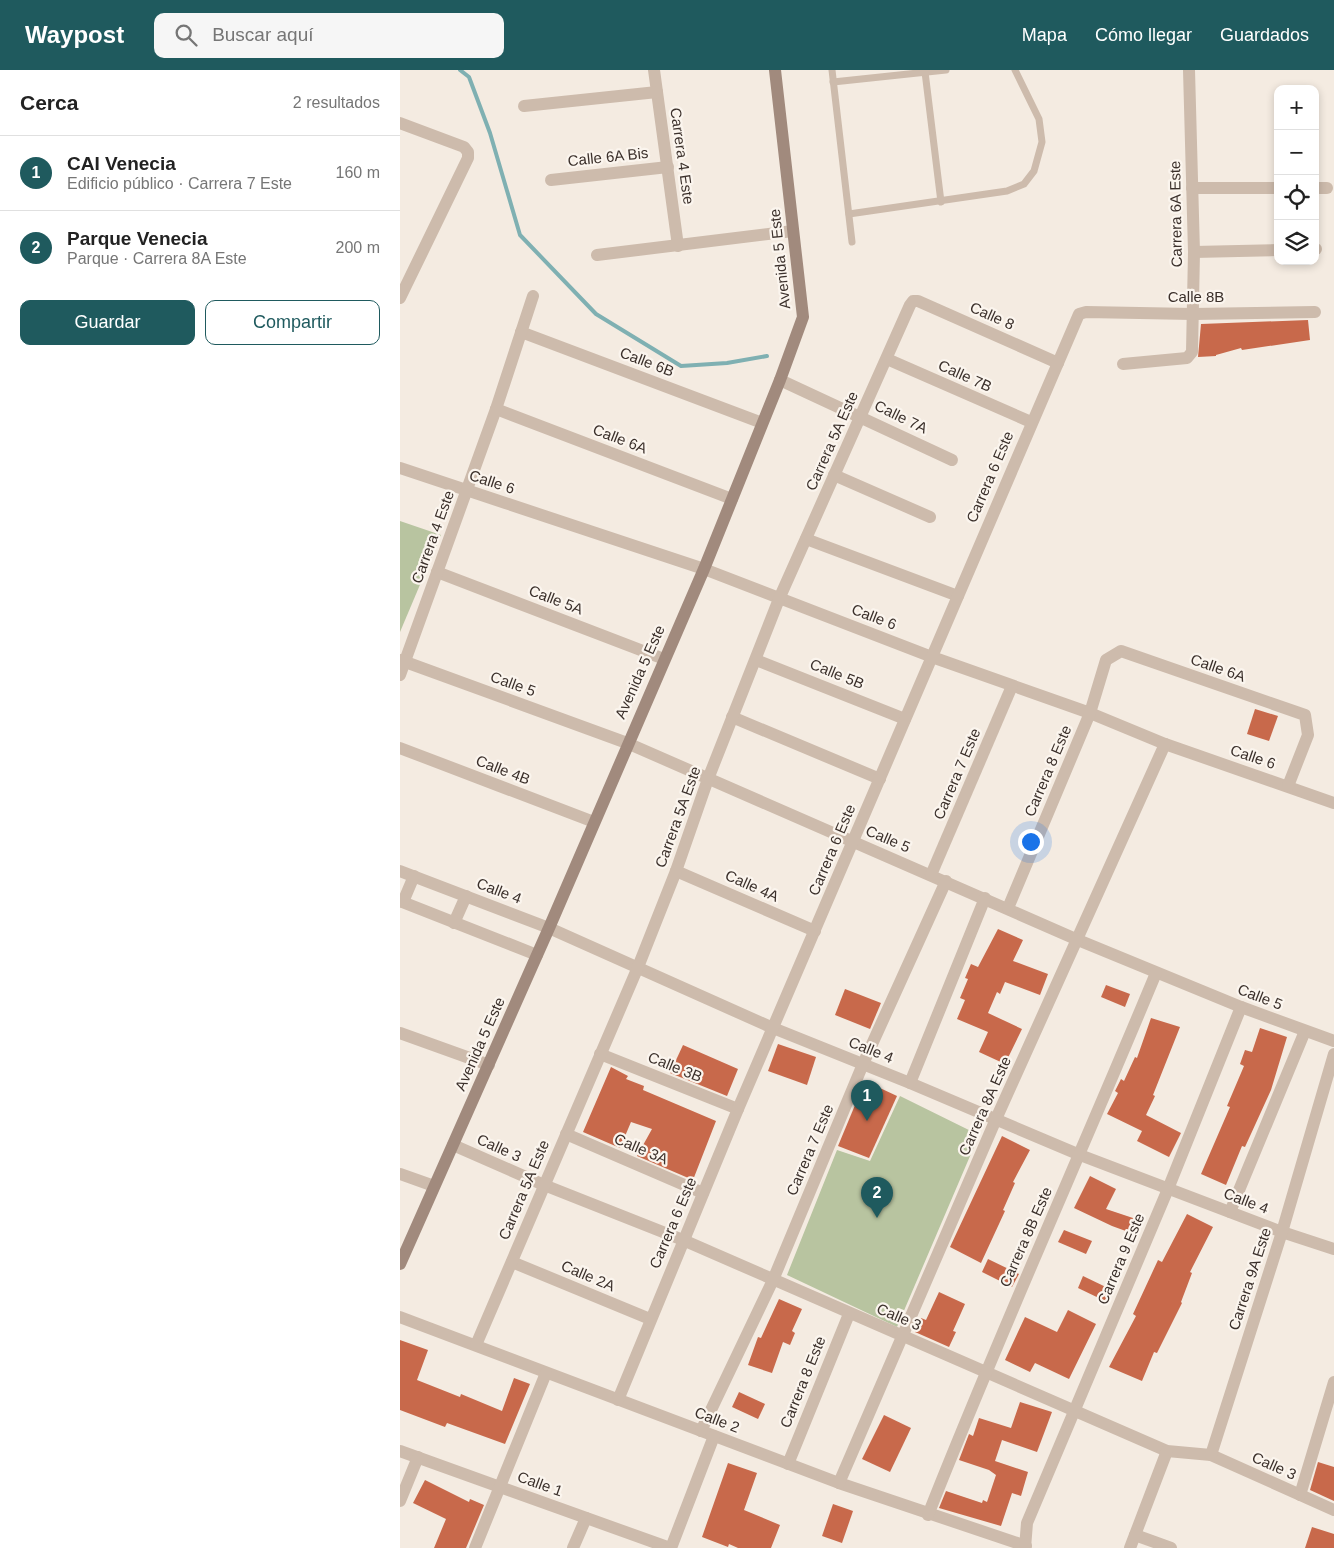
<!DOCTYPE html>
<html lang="es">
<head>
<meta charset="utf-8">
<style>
	body { margin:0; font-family:Helvetica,sans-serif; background:#f6f6f6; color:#222 }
	.controls { position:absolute; right:15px; top:15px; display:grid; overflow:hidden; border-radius:10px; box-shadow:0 2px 8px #0003 }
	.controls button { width:45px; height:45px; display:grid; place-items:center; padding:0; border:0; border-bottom:1px solid #e0e0e0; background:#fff; color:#222; font:25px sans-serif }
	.you { position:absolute; left:630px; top:771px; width:18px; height:18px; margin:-12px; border:4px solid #fff; border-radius:50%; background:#1a73e8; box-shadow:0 0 0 8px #1a73e833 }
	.badge { display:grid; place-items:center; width:32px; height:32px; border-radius:50%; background:#1f5a5e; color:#fff; font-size:16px; font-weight:700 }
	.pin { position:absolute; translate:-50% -41px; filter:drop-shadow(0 1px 2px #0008) }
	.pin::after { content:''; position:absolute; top:26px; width:18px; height:15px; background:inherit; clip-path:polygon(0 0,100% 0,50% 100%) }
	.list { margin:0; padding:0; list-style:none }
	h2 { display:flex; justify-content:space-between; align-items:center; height:65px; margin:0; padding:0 20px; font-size:21px }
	h2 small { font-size:16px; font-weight:400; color:#767676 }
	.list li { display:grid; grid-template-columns:32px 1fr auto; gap:15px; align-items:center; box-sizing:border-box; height:75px; padding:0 20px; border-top:1px solid #e0e0e0 }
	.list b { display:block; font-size:19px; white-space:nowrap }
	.list p { margin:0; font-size:16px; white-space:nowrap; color:#767676 }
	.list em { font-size:16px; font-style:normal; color:#767676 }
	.actions { display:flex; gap:10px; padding:15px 20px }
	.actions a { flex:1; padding:11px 0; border:1px solid #1f5a5e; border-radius:10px; text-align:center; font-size:18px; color:#1f5a5e }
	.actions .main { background:#1f5a5e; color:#fff }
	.icon { flex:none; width:28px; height:28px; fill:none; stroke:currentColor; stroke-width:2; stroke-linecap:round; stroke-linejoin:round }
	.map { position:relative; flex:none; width:934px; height:1478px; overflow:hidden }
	header { display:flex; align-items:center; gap:30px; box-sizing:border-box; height:70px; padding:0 25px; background:#1f5a5e; color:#fff }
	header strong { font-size:24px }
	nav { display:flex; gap:28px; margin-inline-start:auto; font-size:18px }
	.search { width:350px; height:45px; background:#f6f6f6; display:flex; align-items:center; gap:12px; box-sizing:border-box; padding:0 18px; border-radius:10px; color:#767676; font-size:19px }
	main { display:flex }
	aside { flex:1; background:#fff }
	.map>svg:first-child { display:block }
	.green { fill:#b8c4a0 }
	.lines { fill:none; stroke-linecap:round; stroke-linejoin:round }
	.stream { stroke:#7fb0b2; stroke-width:4 }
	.building { fill:#c8694b }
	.lane { stroke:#cdbbac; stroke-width:7 }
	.street { stroke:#cdbbac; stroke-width:12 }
	.secondary { stroke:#a18a7d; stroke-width:12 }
	.labels { text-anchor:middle; stroke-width:4.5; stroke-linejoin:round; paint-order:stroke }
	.street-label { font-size:15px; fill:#3b302b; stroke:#fbf5ee }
</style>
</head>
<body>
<header>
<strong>Waypost</strong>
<div class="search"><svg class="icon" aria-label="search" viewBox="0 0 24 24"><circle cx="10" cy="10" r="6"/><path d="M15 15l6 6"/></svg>Buscar aquí</div>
<nav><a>Mapa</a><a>Cómo llegar</a><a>Guardados</a></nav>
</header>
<main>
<aside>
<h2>Cerca<small>2 resultados</small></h2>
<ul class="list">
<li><span class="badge">1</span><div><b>CAI Venecia</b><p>Edificio público · Carrera 7 Este</p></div><em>160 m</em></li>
<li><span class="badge">2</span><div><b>Parque Venecia</b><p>Parque · Carrera 8A Este</p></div><em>200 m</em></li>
</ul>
<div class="actions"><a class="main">Guardar</a><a>Compartir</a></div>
</aside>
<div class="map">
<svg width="934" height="1478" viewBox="0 0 934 1478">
	<rect width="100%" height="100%" fill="#f4ebe1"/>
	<g class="green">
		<polygon points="0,451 41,465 0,562"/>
		<polygon points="500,1026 579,1065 497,1257 387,1205 437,1080 470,1091"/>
	</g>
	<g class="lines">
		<polyline class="stream" points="60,0 69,7 90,63 120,165 196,244 281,296 327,293 367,286"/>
	</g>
	<g class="building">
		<polygon points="908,250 910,270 842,280 841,278 816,285 816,286 798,287 801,254"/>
		<polygon points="855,639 878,646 869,671 847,664"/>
		<polygon points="598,859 623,870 613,891 648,904 640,925 605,912 600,924 597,922 588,943 622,959 605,994 579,982 588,962 557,949 565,930 560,928 568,909 565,908 571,894 578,897"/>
		<polygon points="706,915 730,924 725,937 701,927"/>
		<polygon points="445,919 481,933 470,959 435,945"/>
		<polygon points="751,948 780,957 753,1025 755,1026 746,1045 781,1063 769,1087 737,1071 742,1061 707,1044 718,1023 715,1021 721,1009 724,1011 735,987 737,988"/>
		<polygon points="860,958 887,967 871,1020 845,1077 842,1076 826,1115 801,1104 830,1037 827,1036 844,996 840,994 845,980 852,982"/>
		<polygon points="378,974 416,987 407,1015 368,1001"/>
		<polygon points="283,975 338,999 327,1026 270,1003"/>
		<polygon points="211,997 228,1006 226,1009 244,1016 243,1020 316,1051 293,1110 237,1086 252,1059 231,1052 220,1078 183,1062"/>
		<polygon points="465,1011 497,1026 469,1088 438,1076"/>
		<polygon points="602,1066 630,1080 613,1112 615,1113 603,1140 605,1141 581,1193 550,1177"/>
		<polygon points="690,1106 716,1119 706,1139 739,1150 734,1164 712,1156 674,1138"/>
		<polygon points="787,1144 813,1157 790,1202 792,1203 781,1232 782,1233 757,1283 754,1282 742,1311 709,1297 736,1246 733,1244 758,1190 762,1192"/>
		<polygon points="664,1160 692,1171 686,1184 658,1172"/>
		<polygon points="588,1189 619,1204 612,1217 582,1202"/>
		<polygon points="683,1206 710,1219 705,1231 678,1218"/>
		<polygon points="539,1222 565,1234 553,1261 556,1262 549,1277 515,1262 521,1248 526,1250"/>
		<polygon points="379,1229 402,1239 392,1261 395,1263 390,1275 383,1272 372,1303 348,1295 358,1267 361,1268"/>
		<polygon points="668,1240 696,1254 669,1309 635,1293 630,1302 605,1290 625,1247 657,1262"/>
		<polygon points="0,1270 28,1280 17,1310 60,1327 61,1324 102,1341 114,1308 130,1314 105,1374 47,1353 45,1357 0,1340"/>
		<polygon points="339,1322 365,1334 358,1349 332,1337"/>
		<polygon points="620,1332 652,1342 637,1382 602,1370 595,1391 628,1402 621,1426 612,1423 601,1456 539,1438 546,1421 582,1433 583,1430 587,1432 596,1405 589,1400 559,1390 569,1364 573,1366 579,1348 611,1358"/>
		<polygon points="484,1345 511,1358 490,1402 462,1389"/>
		<polygon points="918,1392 934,1397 934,1431 910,1420"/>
		<polygon points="328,1393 357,1403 344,1440 380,1455 371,1478 338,1478 329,1474 328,1477 302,1467"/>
		<polygon points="25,1410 69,1432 70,1429 84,1435 66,1478 34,1478 46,1449 13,1433"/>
		<polygon points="433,1434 453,1441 442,1473 422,1466"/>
		<polygon points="912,1457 934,1464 934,1478 905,1478"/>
	</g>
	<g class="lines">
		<g class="lane">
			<polyline points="432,0 452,172"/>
			<polyline points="525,2 541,132"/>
			<polyline points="433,12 546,0"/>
			<polyline points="449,144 607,121 624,114 634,101 642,72 639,49 615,0"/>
		</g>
		<g class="street">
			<polyline points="254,0 278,176"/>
			<polyline points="124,36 257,22"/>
			<polyline points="0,53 64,77 68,82 68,88 0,228"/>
			<polyline points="151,110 268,97"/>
			<polyline points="792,118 878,118"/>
			<polyline points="915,118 927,118"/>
			<polyline points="915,179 916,179"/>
			<polyline points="794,182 878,180"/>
			<polyline points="197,185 393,161"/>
			<polyline points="121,262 362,353"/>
			<polyline points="487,289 631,352"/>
			<polyline points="723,294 787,288 792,282 794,182 789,0"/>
			<polyline points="380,310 552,390"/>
			<polyline points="96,339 332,429"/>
			<polyline points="0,398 304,499 532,587 690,643 765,674 934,733"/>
			<polyline points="434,405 530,447"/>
			<polyline points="406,469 558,526"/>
			<polyline points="37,502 264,589"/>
			<polyline points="0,590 227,673 678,870 841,937 934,971"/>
			<polyline points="356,590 505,649"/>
			<polyline points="0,605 96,339 133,226"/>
			<polyline points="332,647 480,709"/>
			<polyline points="0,678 194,752"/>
			<polyline points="0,801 149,858 373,958 510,1013 680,1085 882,1162 934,1179"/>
			<polyline points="276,801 415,861"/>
			<polyline points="531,805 612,616"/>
			<polyline points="0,831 137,885"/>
			<polyline points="3,832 14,806"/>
			<polyline points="608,838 690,643 706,590 721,581 905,645 908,665 888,716"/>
			<polyline points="54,853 66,826"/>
			<polyline points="0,963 89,995"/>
			<polyline points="200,984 338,1039"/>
			<polyline points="510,1013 585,828"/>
			<polyline points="166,1064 303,1123"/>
			<polyline points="53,1075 144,1115 283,1170 767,1381 811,1385 934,1440"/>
			<polyline points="0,1104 34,1116"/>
			<polyline points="830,1142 905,961"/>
			<polyline points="112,1192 250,1249"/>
			<polyline points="0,1247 439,1413 626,1476"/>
			<polyline points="76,1275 238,897 276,801 308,709 379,529 510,235 513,231 518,231 658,293"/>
			<polyline points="218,1330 338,1039 679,244 686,242 793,244 915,242"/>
			<polyline points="301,1361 373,1210 463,994 546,811"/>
			<polyline points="0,1381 270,1478"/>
			<polyline points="811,1385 882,1162 934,984"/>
			<polyline points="388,1394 449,1244"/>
			<polyline points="439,1413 596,1049 765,674"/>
			<polyline points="900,1425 934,1312"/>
			<polyline points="0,1431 18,1387"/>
			<path d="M 528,1445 C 600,1262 681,1084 756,903"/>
			<polyline points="735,1465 771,1478"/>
			<polyline points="75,1478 146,1303"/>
			<polyline points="173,1478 186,1448"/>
			<polyline points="271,1478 314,1366"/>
			<polyline points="625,1478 627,1453 768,1119 841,937"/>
			<polyline points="730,1478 767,1381"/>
		</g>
		<polyline class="secondary" points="0,1194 149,858 304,499 380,310 403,247 375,0"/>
	</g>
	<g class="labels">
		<g class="street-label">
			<text transform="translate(282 86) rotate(82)" y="5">Carrera 4 Este</text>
			<text transform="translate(208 87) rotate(-6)" y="5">Calle 6A Bis</text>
			<text transform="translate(776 144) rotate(-91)" y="5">Carrera 6A Este</text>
			<text transform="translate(380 189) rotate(-96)" y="5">Avenida 5 Este</text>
			<text x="796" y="232">Calle 8B</text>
			<text transform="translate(592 246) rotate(24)" y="5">Calle 8</text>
			<text transform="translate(247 292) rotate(21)" y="5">Calle 6B</text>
			<text transform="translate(565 306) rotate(24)" y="5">Calle 7B</text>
			<text transform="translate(501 347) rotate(26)" y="5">Calle 7A</text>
			<text transform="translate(220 369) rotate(21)" y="5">Calle 6A</text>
			<text transform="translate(432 371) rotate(-66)" y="5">Carrera 5A Este</text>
			<text transform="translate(590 407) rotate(-67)" y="5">Carrera 6 Este</text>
			<text transform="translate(92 412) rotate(18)" y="5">Calle 6</text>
			<text transform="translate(33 467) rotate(-70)" y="5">Carrera 4 Este</text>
			<text transform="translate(156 530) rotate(21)" y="5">Calle 5A</text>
			<text transform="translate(474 547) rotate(21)" y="5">Calle 6</text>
			<text transform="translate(818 598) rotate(19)" y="5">Calle 6A</text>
			<text transform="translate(240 602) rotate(-66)" y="5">Avenida 5 Este</text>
			<text transform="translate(437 604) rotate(22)" y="5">Calle 5B</text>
			<text transform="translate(113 614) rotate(20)" y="5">Calle 5</text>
			<text transform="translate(853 687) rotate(19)" y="5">Calle 6</text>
			<text transform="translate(103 700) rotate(21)" y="5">Calle 4B</text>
			<text transform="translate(648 701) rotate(-67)" y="5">Carrera 8 Este</text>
			<text transform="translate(557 704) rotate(-67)" y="5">Carrera 7 Este</text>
			<text transform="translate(278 747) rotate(-70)" y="5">Carrera 5A Este</text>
			<text transform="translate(488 769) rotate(23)" y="5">Calle 5</text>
			<text transform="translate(432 780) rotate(-67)" y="5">Carrera 6 Este</text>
			<text transform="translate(352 816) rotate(24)" y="5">Calle 4A</text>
			<text transform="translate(99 821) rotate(21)" y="5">Calle 4</text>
			<text transform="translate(860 927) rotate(21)" y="5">Calle 5</text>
			<text transform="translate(80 974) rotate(-66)" y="5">Avenida 5 Este</text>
			<text transform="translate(471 980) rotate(22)" y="5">Calle 4</text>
			<text transform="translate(275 997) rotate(22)" y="5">Calle 3B</text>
			<text transform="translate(585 1036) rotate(-66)" y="5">Carrera 8A Este</text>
			<text transform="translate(99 1078) rotate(24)" y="5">Calle 3</text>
			<text transform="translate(241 1079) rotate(23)" y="5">Calle 3A</text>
			<text transform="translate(410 1080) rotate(-67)" y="5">Carrera 7 Este</text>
			<text transform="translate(124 1120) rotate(-67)" y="5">Carrera 5A Este</text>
			<text transform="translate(846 1131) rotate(21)" y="5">Calle 4</text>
			<text transform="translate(273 1153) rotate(-67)" y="5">Carrera 6 Este</text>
			<text transform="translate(626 1167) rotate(-66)" y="5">Carrera 8B Este</text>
			<text transform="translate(721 1189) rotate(-67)" y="5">Carrera 9 Este</text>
			<text transform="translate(188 1206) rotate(23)" y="5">Calle 2A</text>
			<text transform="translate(850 1209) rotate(-72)" y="5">Carrera 9A Este</text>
			<text transform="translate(499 1247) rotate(23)" y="5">Calle 3</text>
			<text transform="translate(403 1312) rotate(-68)" y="5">Carrera 8 Este</text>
			<text transform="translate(317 1350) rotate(21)" y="5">Calle 2</text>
			<text transform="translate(874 1396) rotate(24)" y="5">Calle 3</text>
			<text transform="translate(140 1414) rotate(20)" y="5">Calle 1</text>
		</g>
	</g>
</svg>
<div class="controls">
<button>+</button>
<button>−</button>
<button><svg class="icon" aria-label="locate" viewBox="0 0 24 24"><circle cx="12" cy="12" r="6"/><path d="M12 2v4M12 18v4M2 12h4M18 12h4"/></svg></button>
<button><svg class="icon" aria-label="layers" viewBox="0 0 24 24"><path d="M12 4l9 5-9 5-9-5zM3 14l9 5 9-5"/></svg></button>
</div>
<div class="you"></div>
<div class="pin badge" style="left:467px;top:1051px">1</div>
<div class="pin badge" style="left:477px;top:1148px">2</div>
</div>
</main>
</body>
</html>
